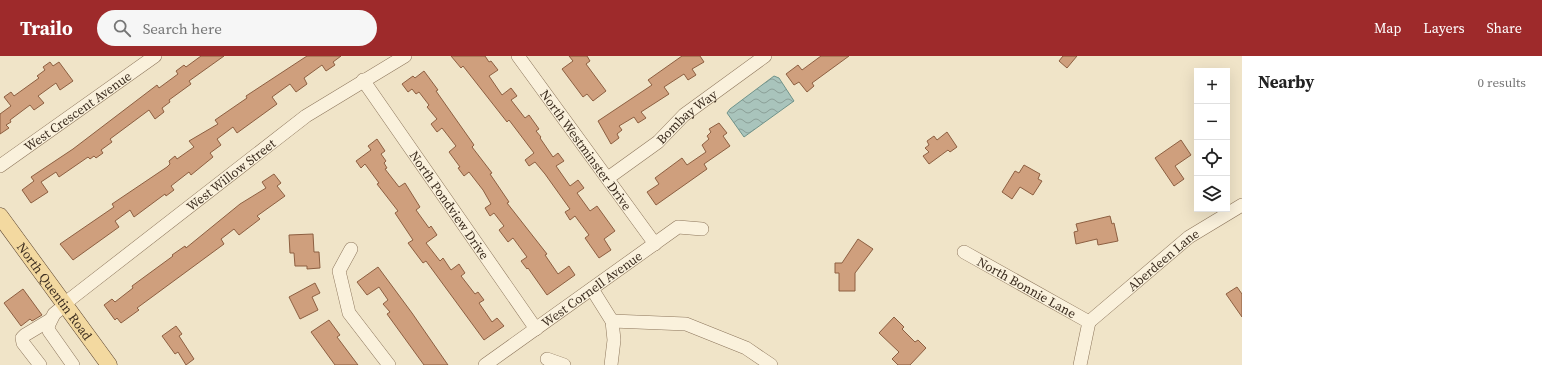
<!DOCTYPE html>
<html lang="en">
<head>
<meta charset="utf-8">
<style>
	body { margin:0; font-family:"Source Serif 4",serif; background:#f6f6f6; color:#222 }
	.controls { position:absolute; right:12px; top:12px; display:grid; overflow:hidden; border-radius:0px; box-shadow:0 4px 16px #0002 }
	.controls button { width:36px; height:36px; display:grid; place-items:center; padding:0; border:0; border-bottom:1px solid #e0e0e0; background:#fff; color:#222; font:20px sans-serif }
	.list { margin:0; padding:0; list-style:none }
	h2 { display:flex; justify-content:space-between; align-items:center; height:52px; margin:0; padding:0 16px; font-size:17px }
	h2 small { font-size:13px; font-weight:400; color:#767676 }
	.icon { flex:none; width:22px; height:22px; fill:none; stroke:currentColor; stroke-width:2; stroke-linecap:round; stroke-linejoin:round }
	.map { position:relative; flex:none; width:1242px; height:309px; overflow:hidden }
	header { display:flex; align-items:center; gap:24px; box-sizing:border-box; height:56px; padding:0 20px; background:#9e2a2b; color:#fff }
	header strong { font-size:19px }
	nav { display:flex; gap:22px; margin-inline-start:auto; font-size:14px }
	.search { width:280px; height:36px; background:#f6f6f6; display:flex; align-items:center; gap:10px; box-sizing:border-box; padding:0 14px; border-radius:22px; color:#767676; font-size:15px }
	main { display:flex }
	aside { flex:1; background:#fff }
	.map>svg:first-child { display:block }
	.water { fill:url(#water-waves); stroke:#6f938a }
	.building { fill:#cf9f7d; stroke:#8d5f41 }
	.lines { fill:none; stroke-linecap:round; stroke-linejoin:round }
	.minor-casing { stroke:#8d765c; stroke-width:14 }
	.major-casing { stroke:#5b4430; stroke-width:17 }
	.minor { stroke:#faf1dc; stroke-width:13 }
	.major { stroke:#f3d9a0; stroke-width:16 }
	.labels { text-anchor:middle; stroke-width:3; stroke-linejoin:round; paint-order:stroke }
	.street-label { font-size:13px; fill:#3d2e20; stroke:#f7eed8 }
</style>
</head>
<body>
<header>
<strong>Trailo</strong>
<div class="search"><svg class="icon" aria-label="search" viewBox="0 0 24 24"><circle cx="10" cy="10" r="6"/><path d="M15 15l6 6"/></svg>Search here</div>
<nav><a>Map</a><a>Layers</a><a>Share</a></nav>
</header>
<main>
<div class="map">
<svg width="1242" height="309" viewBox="0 0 1242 309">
	<defs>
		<pattern id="water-waves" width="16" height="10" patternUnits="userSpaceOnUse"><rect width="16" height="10" fill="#a9c4bc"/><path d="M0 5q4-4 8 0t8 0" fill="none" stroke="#8ba098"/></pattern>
	</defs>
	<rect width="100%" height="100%" fill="#f0e4c8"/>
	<polygon class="water" points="774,20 779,22 794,45 744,81 727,57 730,53"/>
	<g class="building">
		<polygon points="201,0 224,0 189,25 191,28 169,44 170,46 162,52 164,56 155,63 149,54 110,83 112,86 101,94 103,97 96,102 94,100 90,103 88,101 59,121 56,116 41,126 48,136 31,147 22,134 34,125 31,121 73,93 157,29 159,32 178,18 176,15 184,9 186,11"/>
		<polygon points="307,0 341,0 333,6 335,9 326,15 322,9 304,22 307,28 296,36 290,28 272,41 277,48 237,77 233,71 217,83 221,89 210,97 213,101 191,119 189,116 171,130 174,134 166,140 165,138 134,161 130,154 115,165 119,171 73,204 60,188 114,151 112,148 167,111 170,108 169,105 175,100 177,103 194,91 189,85 218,68 215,64 247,42 246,40"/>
		<polygon points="451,0 485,0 489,6 491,5 498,14 489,20 502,39 511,32 517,40 511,44 525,62 529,59 539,73 536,75 541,81 540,82 553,101 558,97 564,105 556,110 570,130 578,124 584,132 577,137 590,155 597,150 615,175 604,183 611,194 599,202 585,182 589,179 575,160 570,164 565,156 570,153 545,118 535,106 529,110 525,104 534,97 509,64 507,66 463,10 461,12"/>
		<polygon points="569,0 587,0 590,5 586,8 606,35 593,45 587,38 583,41 562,13 573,5"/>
		<polygon points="682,0 700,0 704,6 692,13 696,19 688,24 684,18 664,31 669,38 641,56 646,62 638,67 634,61 619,70 622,74 617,78 619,82 611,88 598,65 652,29 648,24"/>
		<polygon points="821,0 849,0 812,27 814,30 807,36 799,26 794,29 786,18 798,9 802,14"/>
		<polygon points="1063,0 1077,0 1067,12 1059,5"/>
		<polygon points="50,6 53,10 59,6 73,25 60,34 56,27 38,40 44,47 34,54 30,49 10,64 11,66 6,69 9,72 0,78 0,58 11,50 4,41 11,36 14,40 39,22 37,20 45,14 43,11"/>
		<polygon points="424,15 438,34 436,35 474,89 472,91 492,117 490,118 509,146 507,147 547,198 545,199 558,218 569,210 575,219 547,239 528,212 527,213 521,205 527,201 513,182 508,186 499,174 504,170 494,157 490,160 485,152 491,148 483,134 469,116 464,120 458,112 460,111 449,96 456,90 442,72 437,76 431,68 437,63 427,51 429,49 419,36 416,38 412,33 408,36 402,28 413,20 415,22"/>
		<polygon points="719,67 727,77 723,80 730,90 704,108 707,113 656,149 647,136 659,128 655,122 682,102 687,109 706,96 702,89 709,83 707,80 711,76 709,73"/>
		<polygon points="947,76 957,91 950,96 948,94 929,108 923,100 929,96 925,92 929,89 927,85 934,80 937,84"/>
		<polygon points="377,83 385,95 381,98 386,105 384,107 387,112 385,113 399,131 405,127 420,151 416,154 429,172 431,170 437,179 426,187 440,205 443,202 451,214 459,208 465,217 461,220 475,238 478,236 484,244 479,247 492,266 497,262 504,270 484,284 426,205 423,207 408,187 413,184 395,157 398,155 377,128 379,127 365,108 361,112 356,105 371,94 368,90"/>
		<polygon points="1181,84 1191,99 1175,110 1184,123 1174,130 1155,102"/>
		<polygon points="1024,109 1040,118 1038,123 1042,125 1033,139 1020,131 1012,143 1002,136 1015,115 1019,117"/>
		<polygon points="274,118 281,127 277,130 285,140 257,160 260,163 239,179 234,173 221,183 224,188 137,252 139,254 121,267 117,262 115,264 104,249 112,243 115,246 133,232 132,230 173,200 172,199 185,190 186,192 240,148 266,132 262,126"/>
		<polygon points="1110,160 1112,168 1114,167 1118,185 1098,189 1097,183 1076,188 1074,176 1078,175 1076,168"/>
		<polygon points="313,178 314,196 319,196 320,212 307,213 307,210 295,210 294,197 290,197 289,179"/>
		<polygon points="858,183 873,193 855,217 855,235 839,235 839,217 835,217 835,207 842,207"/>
		<polygon points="378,211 412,257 448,309 424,309 387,258 390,256 383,248 388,244 379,231 367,239 357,226"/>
		<polygon points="315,227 320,237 312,241 318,254 300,263 289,241"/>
		<polygon points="1237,231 1242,238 1242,261 1226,238"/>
		<polygon points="23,233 42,259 32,265 30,263 21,270 4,247"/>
		<polygon points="894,261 904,271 902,273 915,286 918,284 926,292 910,309 898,309 892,303 899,296 879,277"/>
		<polygon points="329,264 340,279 337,281 358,309 335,309 311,276"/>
		<polygon points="176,270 182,278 179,280 194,303 186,309 178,296 175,298 162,280"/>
	</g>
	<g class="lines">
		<defs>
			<g id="minor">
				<path id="s1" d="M 518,0 L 655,188"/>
				<path id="s2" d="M 363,24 L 536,273"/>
				<path id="s3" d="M 0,110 L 155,0"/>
				<path id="s4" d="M 608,122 L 658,86 L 684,59 L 765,0"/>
				<polyline points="351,193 339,215 349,257 389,309"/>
				<path id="s5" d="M 964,196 L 1089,266"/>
				<polyline points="592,233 612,265 614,284 611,309"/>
				<path id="s6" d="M 64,248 L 306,60 L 405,0"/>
				<polyline points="65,249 54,258 48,270 49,275 73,309"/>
				<polyline points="612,265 686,268 746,292 771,309"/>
				<path id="s7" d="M 1089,266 L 1189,181 L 1242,149"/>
				<polyline points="547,303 564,309"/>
				<polyline points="40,309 23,287 22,282 25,279 50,264"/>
				<path id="s8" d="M 485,309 L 678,171 L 702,173"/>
				<polyline points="1080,309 1089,266"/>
			</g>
			<g id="major">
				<path id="s9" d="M 0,160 L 109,309"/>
			</g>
		</defs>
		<use href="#minor" class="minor-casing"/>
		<use href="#major" class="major-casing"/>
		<use href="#minor" class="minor"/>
		<use href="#major" class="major"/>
	</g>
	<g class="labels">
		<g class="street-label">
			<text dy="5" stroke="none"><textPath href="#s3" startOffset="95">West Crescent Avenue</textPath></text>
			<text dy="5" stroke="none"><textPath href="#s4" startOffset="100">Bombay Way</textPath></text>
			<text dy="5" stroke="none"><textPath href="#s1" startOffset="116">North Westminster Drive</textPath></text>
			<text dy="5" stroke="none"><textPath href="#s6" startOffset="211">West Willow Street</textPath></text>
			<text dy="5" stroke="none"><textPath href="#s2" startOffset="152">North Pondview Drive</textPath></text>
			<text dy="5" stroke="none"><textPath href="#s7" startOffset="97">Aberdeen Lane</textPath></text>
			<text dy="5" stroke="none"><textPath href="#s5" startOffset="72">North Bonnie Lane</textPath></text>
			<text dy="5" stroke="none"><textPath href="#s8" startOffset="131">West Cornell Avenue</textPath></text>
			<text dy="5" stroke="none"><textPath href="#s9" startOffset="93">North Quentin Road</textPath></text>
		</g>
	</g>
</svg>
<div class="controls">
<button>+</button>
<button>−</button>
<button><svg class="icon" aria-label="locate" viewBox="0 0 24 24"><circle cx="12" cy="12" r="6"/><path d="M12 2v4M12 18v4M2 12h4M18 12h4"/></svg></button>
<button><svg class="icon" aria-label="layers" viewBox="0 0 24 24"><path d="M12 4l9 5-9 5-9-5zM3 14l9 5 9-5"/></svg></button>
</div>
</div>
<aside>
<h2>Nearby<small>0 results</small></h2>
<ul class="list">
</ul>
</aside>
</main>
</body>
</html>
